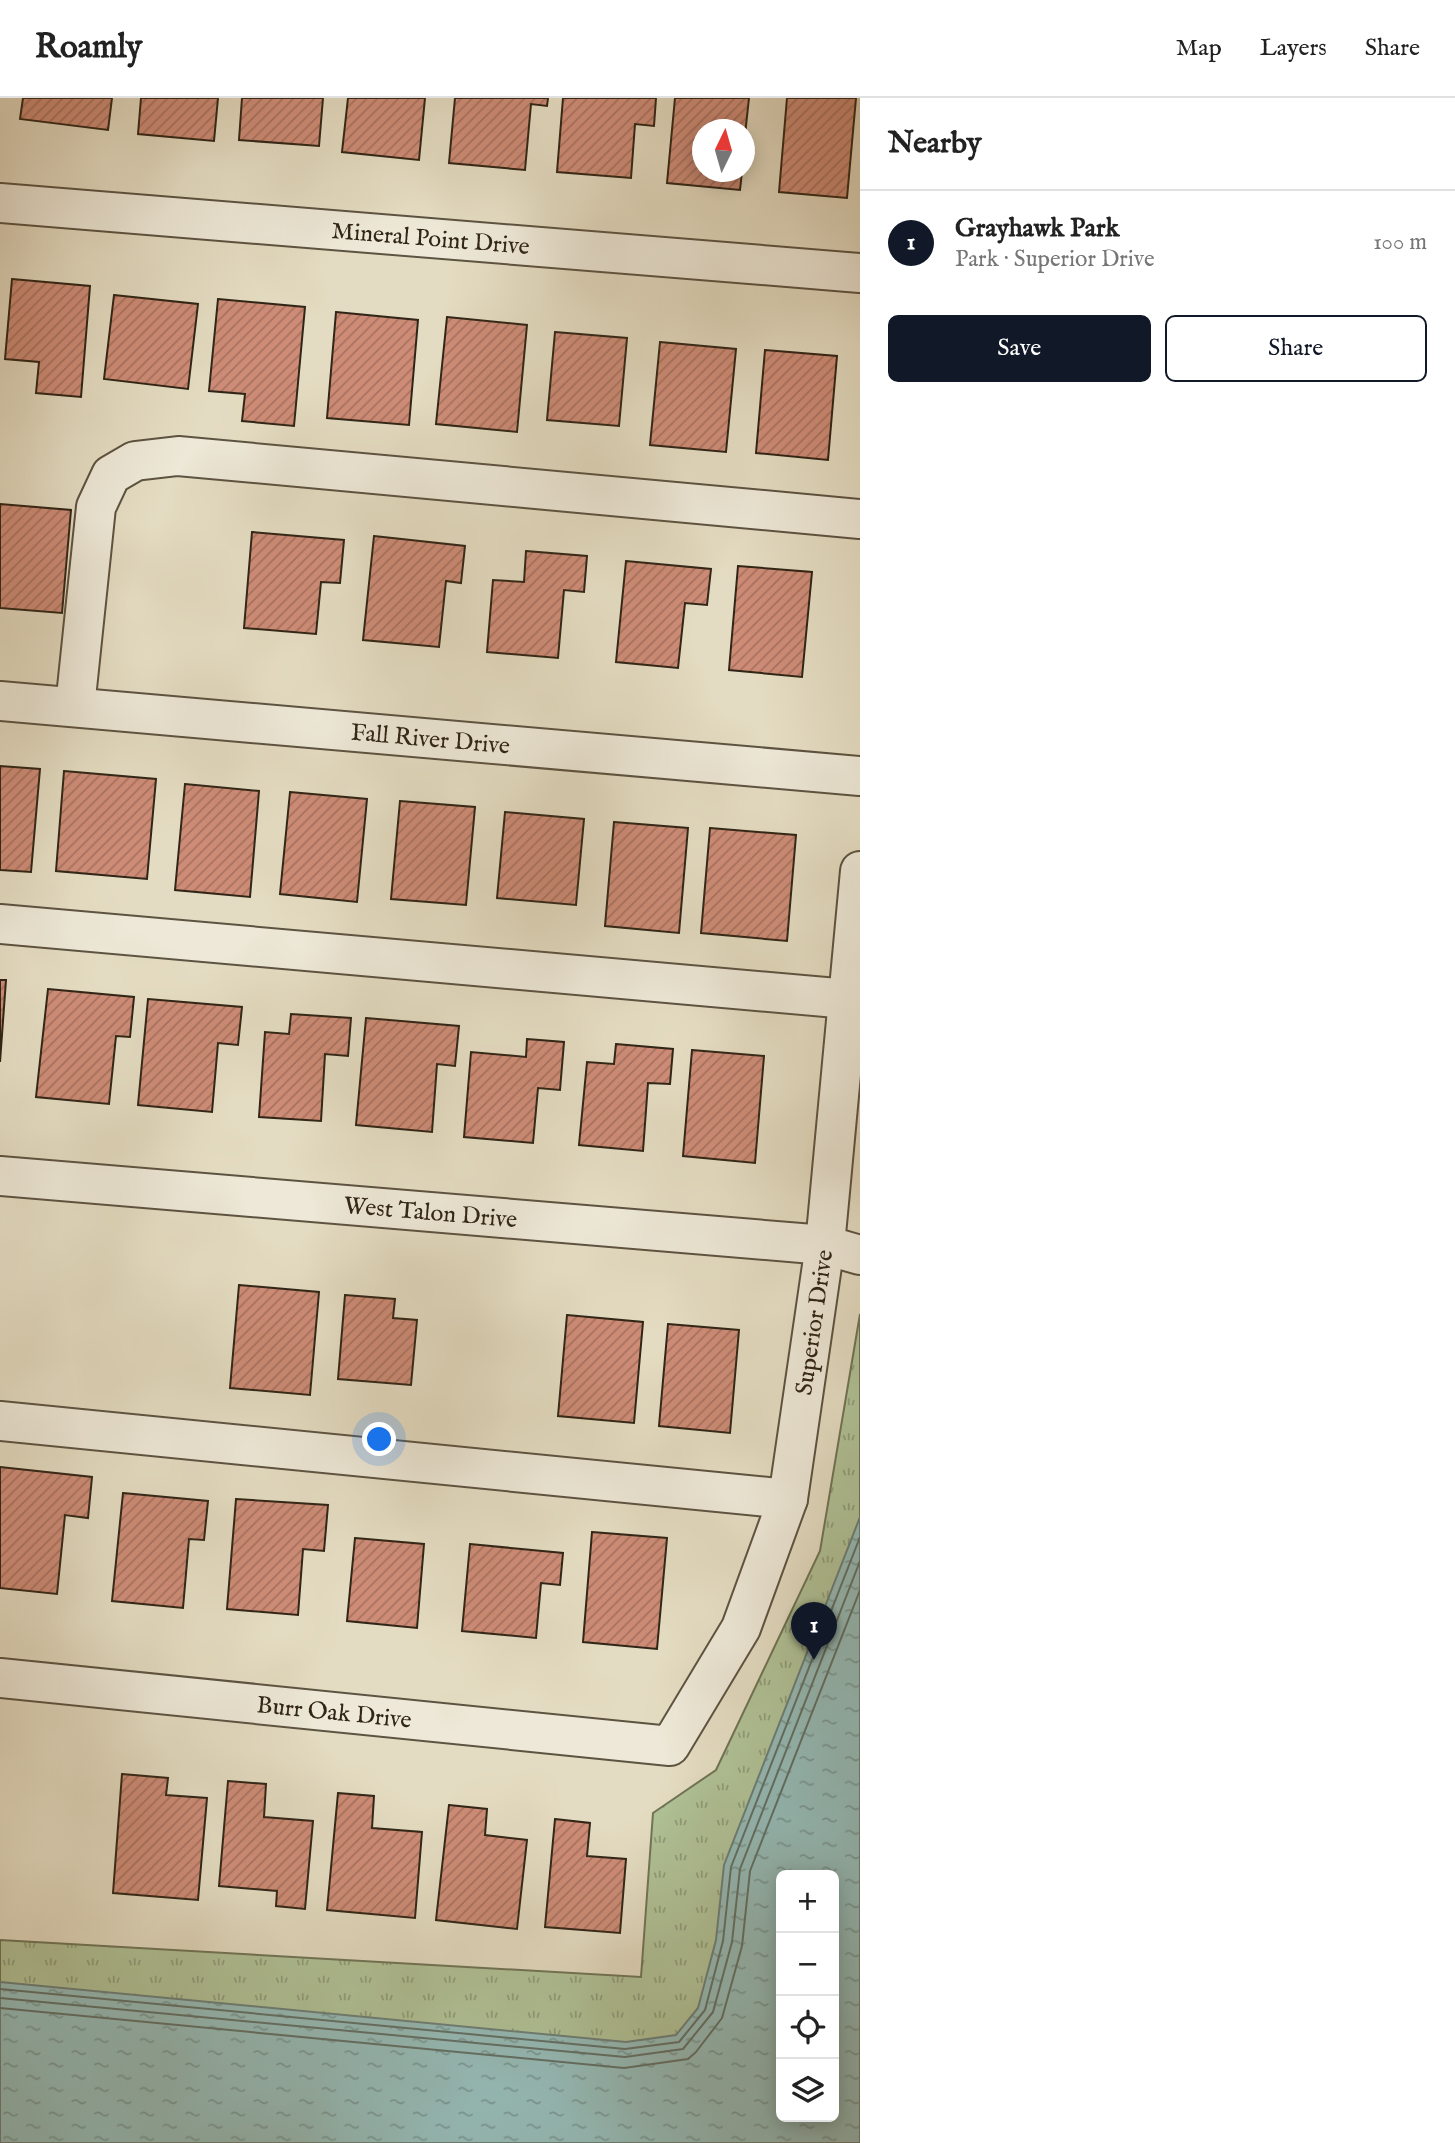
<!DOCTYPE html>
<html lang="en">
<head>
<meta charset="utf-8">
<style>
	body { margin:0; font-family:"IM FELL English",serif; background:#f2f2f2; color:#222 }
	.controls { position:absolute; right:21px; bottom:21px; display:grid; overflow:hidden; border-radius:10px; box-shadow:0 4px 18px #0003 }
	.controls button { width:63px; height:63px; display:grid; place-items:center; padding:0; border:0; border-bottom:2px solid #e0e0e0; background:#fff; color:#222; font:35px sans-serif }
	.compass { position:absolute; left:692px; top:21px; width:63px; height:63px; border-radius:50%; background:#fff; box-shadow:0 4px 18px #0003; rotate:5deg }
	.you { position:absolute; left:380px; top:1342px; width:24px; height:24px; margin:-18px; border:5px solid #fff; border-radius:50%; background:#1a73e8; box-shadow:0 0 0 10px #1a73e833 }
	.badge { display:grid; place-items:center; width:46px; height:46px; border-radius:50%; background:#111827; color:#fff; font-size:23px; font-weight:700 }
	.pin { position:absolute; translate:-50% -58px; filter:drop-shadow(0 2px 4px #0008) }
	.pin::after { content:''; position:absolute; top:37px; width:24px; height:21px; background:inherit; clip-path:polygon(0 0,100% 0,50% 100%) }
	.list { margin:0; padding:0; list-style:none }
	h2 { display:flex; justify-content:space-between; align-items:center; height:91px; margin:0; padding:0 28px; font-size:30px }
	h2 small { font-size:23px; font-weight:400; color:#767676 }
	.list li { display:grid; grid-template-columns:46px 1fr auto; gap:21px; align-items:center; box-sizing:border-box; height:105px; padding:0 28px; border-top:2px solid #e0e0e0 }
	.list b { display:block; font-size:26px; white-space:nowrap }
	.list p { margin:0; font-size:23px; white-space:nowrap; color:#767676 }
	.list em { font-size:23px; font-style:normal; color:#767676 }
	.actions { display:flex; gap:14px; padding:21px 28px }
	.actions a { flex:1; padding:16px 0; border:2px solid #111827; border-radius:10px; text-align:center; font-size:24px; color:#111827 }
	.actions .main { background:#111827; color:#fff }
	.icon { flex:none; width:38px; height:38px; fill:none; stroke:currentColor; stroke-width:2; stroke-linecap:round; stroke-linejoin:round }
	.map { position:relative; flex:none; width:860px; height:2045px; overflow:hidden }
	header { display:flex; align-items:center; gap:42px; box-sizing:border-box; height:98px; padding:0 35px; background:#fff; border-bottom:2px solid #e0e0e0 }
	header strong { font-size:33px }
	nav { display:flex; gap:38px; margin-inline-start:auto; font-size:24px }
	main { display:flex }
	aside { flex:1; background:#fff }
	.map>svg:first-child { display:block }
	.park { fill:url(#park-tufts); stroke:#707456; stroke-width:2; fill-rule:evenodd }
	.water { fill:url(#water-ripples); stroke:#6d7f77; stroke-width:2; fill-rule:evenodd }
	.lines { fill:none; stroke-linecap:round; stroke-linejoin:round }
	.shore { stroke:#627066; stroke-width:2 }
	.building { fill:url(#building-hatch); stroke:#302516; stroke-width:2 }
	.minor-casing { stroke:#5d5341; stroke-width:42 }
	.minor { stroke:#ede8d7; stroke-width:38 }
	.labels { text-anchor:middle; stroke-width:5; stroke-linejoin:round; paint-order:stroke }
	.street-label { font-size:24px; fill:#302516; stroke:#ede8d7 }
</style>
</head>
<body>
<header>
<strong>Roamly</strong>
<nav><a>Map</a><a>Layers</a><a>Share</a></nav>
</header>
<main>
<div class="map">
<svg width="860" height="2045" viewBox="0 0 860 2045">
	<defs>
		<pattern id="park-tufts" width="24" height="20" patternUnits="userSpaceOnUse" patternTransform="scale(1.75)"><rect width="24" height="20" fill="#b0c297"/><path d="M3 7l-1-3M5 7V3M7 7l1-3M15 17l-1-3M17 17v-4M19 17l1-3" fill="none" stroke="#909d7a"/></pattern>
		<pattern id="water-ripples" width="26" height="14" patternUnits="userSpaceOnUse" patternTransform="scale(1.75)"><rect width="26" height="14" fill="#95bbb7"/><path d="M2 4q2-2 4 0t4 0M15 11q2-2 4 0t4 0" fill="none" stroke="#7a9894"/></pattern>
		<pattern id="building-hatch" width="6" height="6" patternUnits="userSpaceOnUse" patternTransform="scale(1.75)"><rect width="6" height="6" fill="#ce8c77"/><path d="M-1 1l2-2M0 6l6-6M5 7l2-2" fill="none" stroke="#a87261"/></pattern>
	</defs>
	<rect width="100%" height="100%" fill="#e4dcc2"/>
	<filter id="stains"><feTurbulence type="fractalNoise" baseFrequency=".00286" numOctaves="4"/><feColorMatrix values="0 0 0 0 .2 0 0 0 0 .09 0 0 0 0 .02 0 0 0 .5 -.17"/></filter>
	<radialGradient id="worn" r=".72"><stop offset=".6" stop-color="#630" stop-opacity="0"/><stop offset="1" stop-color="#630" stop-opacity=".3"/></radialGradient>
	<path class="park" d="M 860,1216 L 860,2045 L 0,2045 L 0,1842 L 641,1879 L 653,1715 L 716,1672 L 820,1453 ZM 781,1777 L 834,1777 L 834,2019 L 781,2019 Z"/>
	<path class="water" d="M 860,1419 L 860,2045 L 0,2045 L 0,1884 L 626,1944 L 676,1937 L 698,1910 L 716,1842 L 724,1767 ZM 781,1777 L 834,1777 L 834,2019 L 781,2019 Z"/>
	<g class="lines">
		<g class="shore">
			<polyline points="0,1891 625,1951 679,1944 705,1912 723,1843 731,1769 860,1439"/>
			<polyline points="0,1900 625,1959 683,1951 713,1914 732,1844 740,1771 860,1463"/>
			<polyline points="0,1910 624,1970 688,1961 696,1954 722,1920 742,1848 750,1773 860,1492"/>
		</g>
	</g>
	<g class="building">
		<polygon points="23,0 112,0 108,32 20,21"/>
		<polygon points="141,0 218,0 214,43 138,36"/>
		<polygon points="242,0 323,0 319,48 239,42"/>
		<polygon points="348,0 425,0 419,62 342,54"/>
		<polygon points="455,0 548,0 547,8 531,6 525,72 449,65"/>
		<polygon points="563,0 656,0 654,28 635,26 631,80 557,74"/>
		<polygon points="675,0 749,0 744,46 744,32 702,32 702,74 742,74 740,92 667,85"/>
		<polygon points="787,0 856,0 847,100 779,94"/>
		<polygon points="12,181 90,188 81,299 36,295 39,264 5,261"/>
		<polygon points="114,197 198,206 188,291 104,281"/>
		<polygon points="218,201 305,209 294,328 242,323 245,296 209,293"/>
		<polygon points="336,214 418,222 409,327 327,320"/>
		<polygon points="447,219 527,227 517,334 436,326"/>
		<polygon points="555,234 627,240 619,328 547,322"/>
		<polygon points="660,244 736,251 726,354 650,347"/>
		<polygon points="765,252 837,258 828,362 756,355"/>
		<polygon points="0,406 71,412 62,515 0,510"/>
		<polygon points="252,434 344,442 340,485 321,484 316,536 244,530"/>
		<polygon points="374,438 465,448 461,485 446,483 439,549 363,542"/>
		<polygon points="526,453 587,458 584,494 564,492 558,560 487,554 493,482 524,484"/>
		<polygon points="626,463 711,471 707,507 685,505 678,570 616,564"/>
		<polygon points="738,468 812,474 802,579 729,572"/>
		<polygon points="0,668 40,671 31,774 0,772"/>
		<polygon points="64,673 156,681 147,781 56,773"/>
		<polygon points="185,686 259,693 250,799 175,792"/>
		<polygon points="290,694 367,701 357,804 280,796"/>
		<polygon points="400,703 475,709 466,807 391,801"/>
		<polygon points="505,714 584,721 576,807 497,800"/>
		<polygon points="614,724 688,730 679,835 605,828"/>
		<polygon points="710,730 796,737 787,843 701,835"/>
		<polygon points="0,882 6,882 0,964"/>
		<polygon points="48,891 134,899 130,939 116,938 109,1006 36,999"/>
		<polygon points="148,901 242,909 238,947 218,945 212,1014 138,1007"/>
		<polygon points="291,916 351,920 348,958 325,956 321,1023 259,1019 265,934 289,936"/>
		<polygon points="366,920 459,928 455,968 437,966 432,1034 356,1027"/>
		<polygon points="527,941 564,944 560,992 538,990 533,1045 464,1039 471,954 526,959"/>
		<polygon points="616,946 673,951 670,986 648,985 643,1053 579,1047 587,964 614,966"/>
		<polygon points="692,952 764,958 755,1065 683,1058"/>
		<polygon points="239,1187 319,1194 310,1297 230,1290"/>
		<polygon points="345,1197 395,1201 393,1220 417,1222 411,1287 338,1281"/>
		<polygon points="567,1217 643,1224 634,1325 558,1318"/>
		<polygon points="668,1226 739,1232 730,1335 659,1328"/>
		<polygon points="0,1369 92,1379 88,1420 65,1417 57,1496 0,1490"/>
		<polygon points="123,1395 208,1403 204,1442 189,1441 183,1510 112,1503"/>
		<polygon points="236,1401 328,1407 324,1453 303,1451 298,1517 227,1511"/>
		<polygon points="592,1434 667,1440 657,1551 583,1544"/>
		<polygon points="355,1440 424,1446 417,1530 347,1523"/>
		<polygon points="470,1446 563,1455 560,1487 541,1485 536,1540 462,1533"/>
		<polygon points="122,1676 168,1680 166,1697 207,1700 198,1802 113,1795"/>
		<polygon points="228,1683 266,1686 264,1719 313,1723 305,1811 276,1808 277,1793 219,1788"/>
		<polygon points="338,1695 374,1698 372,1730 422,1734 415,1820 327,1812"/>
		<polygon points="449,1707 487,1711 485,1737 527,1742 517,1831 436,1822"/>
		<polygon points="555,1721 590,1725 587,1758 626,1761 620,1835 545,1829"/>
	</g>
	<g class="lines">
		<defs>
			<g id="minor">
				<path id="s1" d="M 0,105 L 860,175"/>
				<path id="s2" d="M 0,603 L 860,678"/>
				<polyline points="75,609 96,409 111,377 135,363 178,358 860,421"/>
				<polyline points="0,826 848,901"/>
				<path id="s3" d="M 0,1078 L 825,1147 L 860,1157"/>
				<polyline points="0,1323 788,1401"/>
				<path id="s4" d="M 0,1580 L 670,1648 L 741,1530 L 788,1401 L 825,1147 L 860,773"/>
			</g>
		</defs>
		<use href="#minor" class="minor-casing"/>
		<use href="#minor" class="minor"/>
	</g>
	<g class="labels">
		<g class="street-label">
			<text dy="8" stroke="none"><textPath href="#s1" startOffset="432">Mineral Point Drive</textPath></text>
			<text dy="8" stroke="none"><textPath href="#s2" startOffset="432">Fall River Drive</textPath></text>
			<text dy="8" stroke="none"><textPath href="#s3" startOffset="432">West Talon Drive</textPath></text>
			<text dy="8" stroke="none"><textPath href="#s4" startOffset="1127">Superior Drive</textPath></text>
			<text dy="8" stroke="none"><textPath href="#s4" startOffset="336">Burr Oak Drive</textPath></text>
		</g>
	</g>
	<rect width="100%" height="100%" filter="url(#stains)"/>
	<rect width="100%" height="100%" fill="url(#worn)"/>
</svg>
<div class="controls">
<button>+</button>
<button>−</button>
<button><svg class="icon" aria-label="locate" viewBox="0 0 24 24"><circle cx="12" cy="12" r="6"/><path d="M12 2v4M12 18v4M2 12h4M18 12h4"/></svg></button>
<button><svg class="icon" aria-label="layers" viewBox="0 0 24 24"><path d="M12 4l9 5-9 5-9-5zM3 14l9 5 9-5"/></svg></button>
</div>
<svg class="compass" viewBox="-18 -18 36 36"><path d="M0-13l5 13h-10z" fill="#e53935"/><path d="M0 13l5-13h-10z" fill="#767676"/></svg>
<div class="you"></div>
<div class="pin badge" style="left:814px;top:1562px">1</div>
</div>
<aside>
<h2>Nearby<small></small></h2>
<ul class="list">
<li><span class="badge">1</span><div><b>Grayhawk Park</b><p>Park · Superior Drive</p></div><em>100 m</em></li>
</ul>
<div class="actions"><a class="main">Save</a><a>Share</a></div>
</aside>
</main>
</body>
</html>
